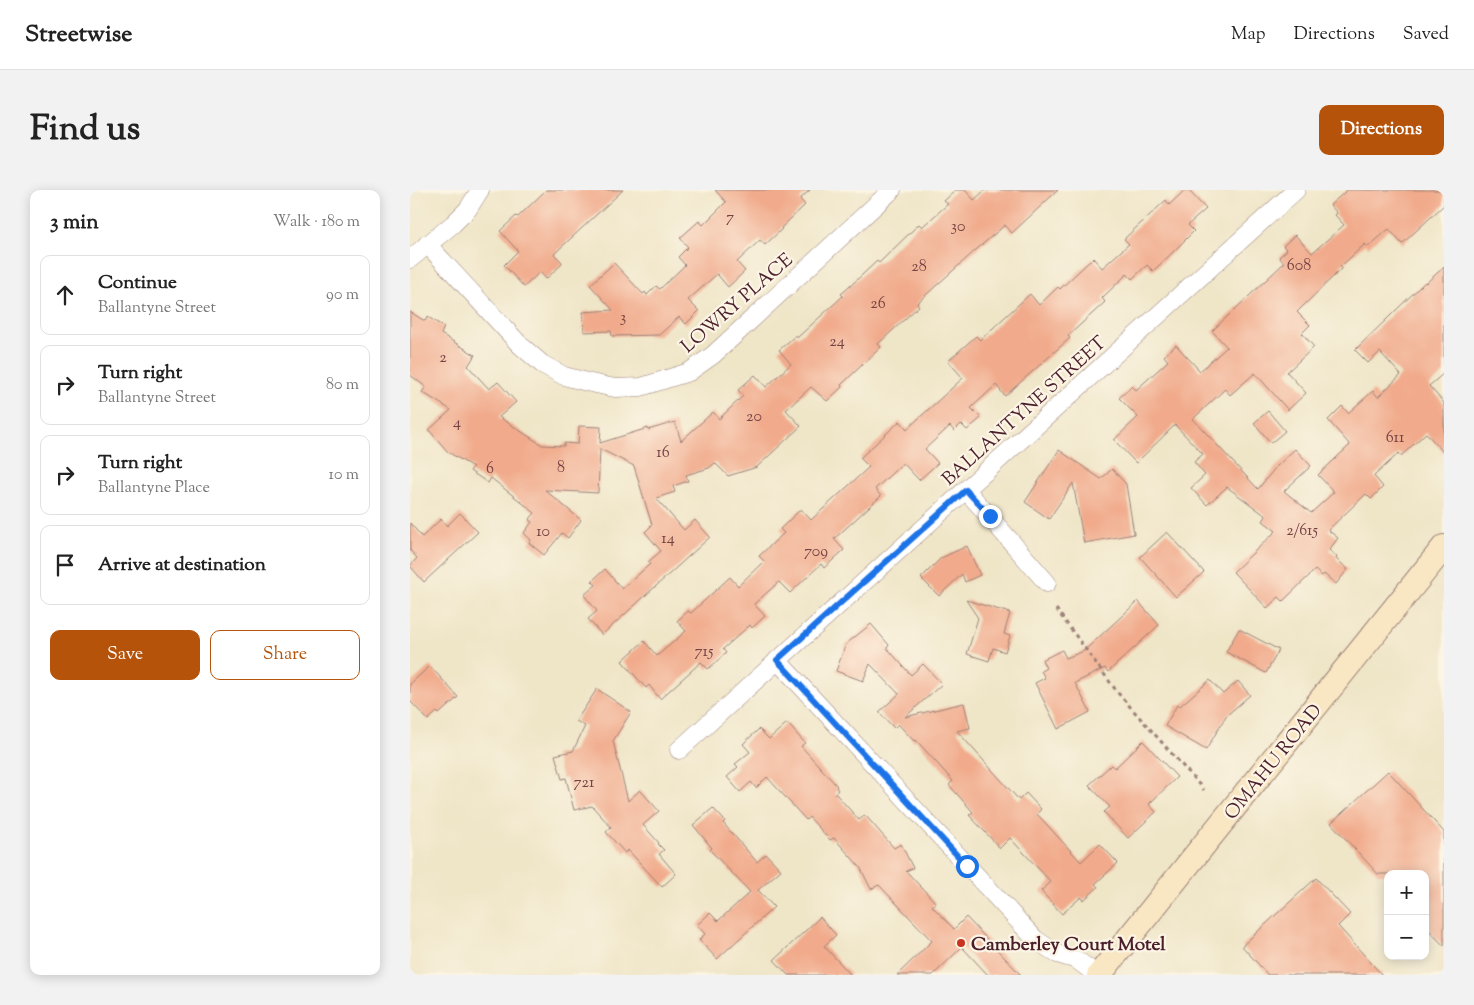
<!DOCTYPE html>
<html lang="en">
<head>
<meta charset="utf-8">
<style>
	body { margin:0; font-family:"Sorts Mill Goudy",serif; background:#f2f2f2; color:#222 }
	.controls { position:absolute; right:15px; bottom:15px; display:grid; overflow:hidden; border-radius:10px; box-shadow:0 2px 12px #0003 }
	.controls button { width:45px; height:45px; display:grid; place-items:center; padding:0; border:0; border-bottom:1px solid #e0e0e0; background:#fff; color:#222; font:25px sans-serif }
	.stop { position:absolute; width:15px; height:15px; margin:-11px; border:4px solid #1a73e8; border-radius:50%; background:#fff }
	.stop.end { background:#1a73e8; border-color:#fff; box-shadow:0 1px 5px #0008 }
	.list { margin:0; padding:0; list-style:none }
	h2 { display:flex; justify-content:space-between; align-items:center; height:65px; margin:0; padding:0 20px; font-size:21px }
	h2 small { font-size:16px; font-weight:400; color:#767676 }
	.list li { display:grid; grid-template-columns:32px 1fr auto; gap:15px; align-items:center; box-sizing:border-box; height:80px; margin:0 10px 10px; padding:0 10px; border:1px solid #e0e0e0; border-radius:10px }
	.list b { display:block; font-size:19px; white-space:nowrap }
	.list p { margin:0; font-size:16px; white-space:nowrap; color:#767676 }
	.list em { font-size:16px; font-style:normal; color:#767676 }
	.actions { display:flex; gap:10px; padding:15px 20px }
	.actions a { flex:1; padding:11px 0; border:1px solid #b45309; border-radius:10px; text-align:center; font-size:18px; color:#b45309 }
	.actions .main { background:#b45309; color:#fff }
	.icon { flex:none; width:28px; height:28px; fill:none; stroke:currentColor; stroke-width:2; stroke-linecap:round; stroke-linejoin:round }
	.map { position:relative; flex:none; width:1034px; height:785px; overflow:hidden; border-radius:10px }
	header { display:flex; align-items:center; gap:30px; box-sizing:border-box; height:70px; padding:0 25px; background:#fff; border-bottom:1px solid #e0e0e0 }
	header strong { font-size:24px }
	nav { display:flex; gap:28px; margin-inline-start:auto; font-size:18px }
	.intro { display:flex; align-items:center; justify-content:space-between; box-sizing:border-box; height:120px; padding:0 30px }
	h1 { margin:0; font-size:35px }
	.button { padding:12px 22px; border-radius:10px; background:#b45309; color:#fff; font-size:18px; font-weight:700 }
	main { display:flex; gap:30px; padding:0 30px }
	aside { flex:1; background:#fff; border-radius:10px; box-shadow:0 2px 12px #0003 }
	.map>svg:first-child { display:block }
	.building { fill:#f1ab8c }
	.lines { fill:none; stroke-linecap:round; stroke-linejoin:round }
	.minor-casing { stroke:#9c8279; stroke-width:19 }
	.secondary-casing { stroke:#9c8279; stroke-width:26 }
	.path { stroke:#9c8279; stroke-width:3; stroke-dasharray:4 4; stroke-linecap:butt }
	.minor { stroke:#fff; stroke-width:18 }
	.secondary { stroke:#f9e7c3; stroke-width:24 }
	.route { stroke:#1a73e8; stroke-width:6 }
	.poi-dot { fill:#c8321e; stroke:#fcf5e5; stroke-width:2 }
	.labels { text-anchor:middle; stroke-width:4.5; stroke-linejoin:round; paint-order:stroke }
	.number-label { font-size:16px; fill:#744243 }
	.street-label { font-size:19px; fill:#4a1f2b; stroke:#fcf5e5 }
	.poi-label { font-size:19px; font-weight:bold; fill:#4a1f2b; stroke:#fcf5e5; text-anchor:start }
</style>
</head>
<body>
<header>
<strong>Streetwise</strong>
<nav><a>Map</a><a>Directions</a><a>Saved</a></nav>
</header>
<div class="intro"><h1>Find us</h1><a class="button">Directions</a></div>
<main>
<aside>
<h2>3 min<small>Walk · 180 m</small></h2>
<ul class="list">
<li><svg class="icon" aria-label="ahead" viewBox="0 0 24 24"><path d="M12 20V5M6 11l6-6 6 6"/></svg><div><b>Continue</b><p>Ballantyne Street</p></div><em>90 m</em></li>
<li><svg class="icon" aria-label="right" viewBox="0 0 24 24"><path d="M7 20v-9h11M14 6l5 5-5 5"/></svg><div><b>Turn right</b><p>Ballantyne Street</p></div><em>80 m</em></li>
<li><svg class="icon" aria-label="right" viewBox="0 0 24 24"><path d="M7 20v-9h11M14 6l5 5-5 5"/></svg><div><b>Turn right</b><p>Ballantyne Place</p></div><em>10 m</em></li>
<li><svg class="icon" aria-label="arrive" viewBox="0 0 24 24"><path d="M6 21V4h12l-3 4 3 4H6"/></svg><div><b>Arrive at destination</b></div></li>
</ul>
<div class="actions"><a class="main">Save</a><a>Share</a></div>
</aside>
<div class="map">
<svg width="1034" height="785" viewBox="0 0 1034 785">
	<rect width="100%" height="100%" fill="#fcf5e5"/>
	<filter id="ink" filterUnits="userSpaceOnUse"><feTurbulence type="fractalNoise" baseFrequency=".02" numOctaves="2"/><feDisplacementMap in="SourceGraphic" scale="10" xChannelSelector="R" yChannelSelector="G"/><feConvolveMatrix kernelMatrix="1 2 1 2 8 2 1 2 1" color-interpolation-filters="sRGB"/></filter>
	<filter id="wash" filterUnits="userSpaceOnUse"><feTurbulence type="fractalNoise" baseFrequency=".0096" numOctaves="4" result="noise"/><feDisplacementMap in="SourceGraphic" scale="20" xChannelSelector="R" yChannelSelector="G"/><feGaussianBlur stdDeviation="1.12" result="paint"/><feColorMatrix in="noise" values="0 0 0 0 0 0 0 0 0 0 0 0 0 0 0 0 0 1.4 0 .05"/><feComposite in="paint" operator="in"/></filter>
	<g filter="url(#wash)">
		<rect width="100%" height="100%" fill="#efe5c7"/>
		<g id="blocks">
			<g class="building">
				<polygon points="136,0 213,0 144,64 152,72 151,75 136,89 130,82 114,97 94,75 108,61 90,41 106,26 108,27"/>
				<polygon points="305,0 400,0 390,9 395,15 371,38 372,39 355,55 350,50 327,72 335,81 318,97 307,84 278,110 289,121 276,134 269,127 249,145 202,146 201,141 174,142 173,122 203,120 180,95 204,73 233,104 235,102 237,105 246,96 250,99 275,75 268,67 278,57 270,48 289,31 293,35 316,12"/>
				<polygon points="546,0 555,0 564,10 575,0 648,0 602,43 595,35 567,59 507,113 509,116 468,154 471,157 431,195 432,197 417,211 401,197 376,220 391,236 347,277 318,286 305,273 299,278 276,285 278,291 263,296 265,302 246,308 274,340 285,330 300,347 192,445 178,429 187,421 174,405 186,395 182,391 195,379 212,399 240,374 238,372 251,361 235,342 242,335 224,276 190,259 188,303 135,300 171,330 158,348 152,343 134,365 119,353 121,350 114,343 122,332 119,330 125,323 81,288 78,293 60,281 63,277 38,262 19,240 41,220 12,202 16,197 0,185 0,122 15,131 18,127 34,137 31,144 65,165 58,176 79,199 88,192 106,212 89,227 132,255 154,256 154,253 168,254 169,236 191,237 190,253 238,238 238,240 265,232 271,251 303,222 309,229 333,206 328,200 345,185 356,197 381,174 369,160 386,145 388,147 433,106 431,104 437,99 467,71 469,73 509,34 512,37 538,14 534,11"/>
				<polygon points="775,0 778,0 796,19 778,35 784,41 761,64 743,81 737,75 722,89 717,84 692,108 695,112 658,146 660,148 595,206 586,195 561,218 571,228 557,240 551,234 544,241 540,236 515,259 528,273 509,290 493,273 465,299 471,306 424,349 434,360 414,378 411,374 380,403 369,392 344,414 355,426 342,438 340,435 313,459 316,463 298,479 291,472 250,509 239,495 236,498 212,471 234,451 247,466 276,441 267,431 278,421 281,423 320,387 328,396 354,371 349,366 374,343 370,339 391,319 401,330 459,277 450,268 490,231 497,239 553,188 538,171 566,146 570,150 620,104 629,115 648,97 650,99 683,68 692,78 719,54 714,49 756,10 759,15"/>
				<polygon points="937,0 1034,0 1034,15 992,54 979,39 958,57 955,54 930,77 932,78 887,122 900,135 892,143 904,157 877,182 896,203 878,220 845,183 820,205 815,199 783,229 848,299 866,277 885,259 901,276 874,301 901,323 924,302 908,285 940,255 918,230 932,216 938,223 963,201 968,207 991,185 970,162 958,173 945,160 1015,92 1016,93 1034,77 1034,183 1019,196 1034,213 1034,263 1016,243 991,266 989,263 964,286 973,297 961,309 956,304 918,340 928,348 919,360 927,367 926,369 938,379 926,394 914,384 912,386 905,380 873,411 869,407 857,418 823,382 866,341 853,331 856,326 817,297 797,315 781,298 795,285 784,272 793,264 765,235 726,273 704,250 728,227 709,208 722,196 726,200 758,171 754,166 766,155 790,181 817,157 802,141 874,73 869,67 877,60 873,56 885,45 902,63 934,35 925,25 927,23 920,15"/>
				<polygon points="858,221 875,241 861,253 844,233"/>
				<polygon points="649,260 691,289 702,279 716,294 724,344 674,353 663,293 639,329 615,312"/>
				<polygon points="50,323 68,342 14,392 0,376 7,368 0,360 0,333 12,347 31,329 37,336"/>
				<polygon points="757,342 794,382 766,407 730,367"/>
				<polygon points="557,356 570,385 555,392 552,384 529,406 511,388 531,368"/>
				<polygon points="556,410 600,423 594,444 600,446 595,462 583,458 579,471 557,464 568,428"/>
				<polygon points="728,411 749,435 698,482 695,478 665,493 680,522 648,539 625,493 635,488 631,481 636,478 632,470 652,460 656,468 674,461"/>
				<polygon points="461,434 479,455 477,458 501,485 513,474 532,494 495,527 554,513 560,538 547,541 609,610 616,603 631,619 627,624 671,672 690,654 708,673 685,694 688,697 674,710 671,707 652,724 631,701 641,692 600,648 590,658 559,625 563,622 539,595 543,591 506,550 504,551 488,534 484,538 469,522 489,504 460,474 453,491 426,481 436,454"/>
				<polygon points="829,439 869,460 856,483 816,462"/>
				<polygon points="20,476 48,507 29,524 27,522 18,530 0,511 0,494"/>
				<polygon points="800,490 813,504 828,491 840,505 816,526 796,560 755,536 767,515 770,516"/>
				<polygon points="187,499 221,522 203,551 218,611 230,600 249,621 233,635 249,653 248,654 254,660 249,664 266,684 252,697 218,660 215,663 196,642 201,637 182,616 164,620 156,588 152,589 145,565 163,561 175,536 166,531"/>
				<polygon points="377,533 395,553 391,556 427,596 426,597 428,600 425,603 449,630 455,625 484,658 491,654 503,678 496,681 526,713 522,716 544,739 556,727 611,785 578,785 552,757 523,785 487,785 522,751 469,695 461,699 450,677 424,648 420,650 399,627 396,630 357,587 346,598 341,592 330,602 317,587 328,577 325,574 340,562 333,554 349,539 359,549"/>
				<polygon points="733,551 767,587 739,614 746,622 718,648 694,622 700,617 679,595 701,575 705,578"/>
				<polygon points="978,581 1034,642 1034,756 1015,736 1015,684 968,684 921,633"/>
				<polygon points="303,618 315,631 313,633 347,672 356,664 371,680 348,700 364,717 307,769 289,750 295,744 287,735 300,723 308,731 340,702 300,660 302,658 283,635"/>
				<polygon points="906,688 940,724 928,736 972,785 858,785 832,756"/>
				<polygon points="410,727 426,745 414,756 441,785 378,785 364,770"/>
			</g>
		</g>
	</g>
	<g filter="url(#ink)">
		<use href="#blocks" fill-opacity="0" stroke="#9c8279" stroke-width="1"/>
		<g class="lines">
			<defs>
				<g id="minor">
					<polyline points="17,54 110,155 132,174 154,186 181,193 205,198 231,197 279,182 303,165 482,0"/>
					<polyline points="0,69 43,34 58,19 70,0"/>
					<polyline points="556,300 637,393"/>
					<polyline points="367,470 625,749 647,764 667,770 687,785"/>
					<polyline points="269,560 886,0"/>
				</g>
				<polyline id="secondary" points="689,785 1034,357"/>
			</defs>
			<use href="#minor" class="minor-casing"/>
			<use href="#secondary" class="secondary-casing"/>
			<polyline class="path" points="646,419 708,503 794,600"/>
			<use href="#minor" class="minor"/>
			<use href="#secondary" class="secondary"/>
		</g>
	</g>
	<g class="lines" filter="url(#ink)">
		<polyline class="route" points="557,676 367,470 556,300 580,326"/>
	</g>
	<circle class="poi-dot" cx="551" cy="753" r="5"/>
	<g class="labels">
		<g class="number-label">
			<text x="320" y="32">7</text>
			<text x="548" y="41">30</text>
			<text x="889" y="80">608</text>
			<text x="509" y="81">28</text>
			<text x="468" y="118">26</text>
			<text x="213" y="132">3</text>
			<text x="427" y="156">24</text>
			<text x="33" y="172">2</text>
			<text x="344" y="231">20</text>
			<text x="47" y="237">4</text>
			<text x="985" y="252">611</text>
			<text x="253" y="267">16</text>
			<text x="151" y="282">8</text>
			<text x="80" y="283">6</text>
			<text x="892" y="345">2/615</text>
			<text x="133" y="346">10</text>
			<text x="258" y="353">14</text>
			<text x="406" y="366">709</text>
			<text x="294" y="466">715</text>
			<text x="174" y="597">721</text>
		</g>
		<g class="street-label">
			<text transform="translate(326 112) rotate(-41)" y="7">LOWRY PLACE</text>
			<text transform="translate(613 220) rotate(-42)" y="7">BALLANTYNE STREET</text>
			<text transform="translate(862 571) rotate(-51)" y="7">OMAHU ROAD</text>
		</g>
		<g class="poi-label">
			<text x="561" y="760">Camberley Court Motel</text>
		</g>
	</g>
</svg>
<div class="controls">
<button>+</button>
<button>−</button>
</div>
<div class="stop" style="left:557px;top:676px"></div>
<div class="stop end" style="left:580px;top:326px"></div>
</div>
</main>
</body>
</html>
